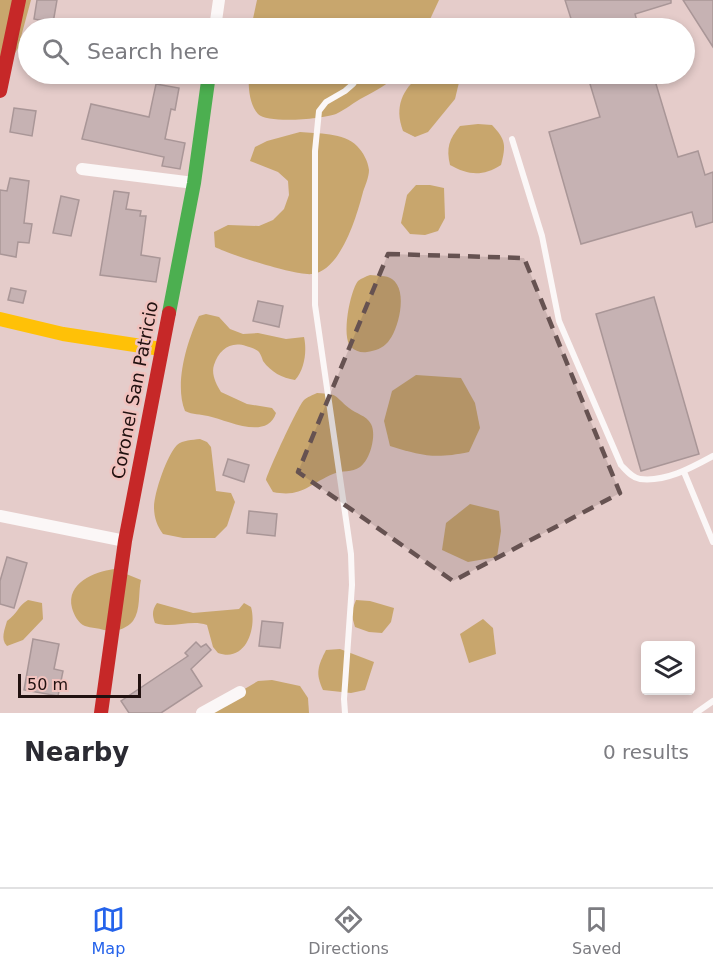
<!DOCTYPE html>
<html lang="en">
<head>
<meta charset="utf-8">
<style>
	body { margin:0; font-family:"DejaVu Sans",sans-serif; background:#f2f2f3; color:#2b2b33 }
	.controls { position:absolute; right:18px; bottom:18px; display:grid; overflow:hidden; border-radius:6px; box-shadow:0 3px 9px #0003 }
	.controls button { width:54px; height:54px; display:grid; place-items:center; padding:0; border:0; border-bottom:2px solid #e1e1e2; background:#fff; color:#2b2b33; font:30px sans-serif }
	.scale { position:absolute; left:18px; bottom:15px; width:123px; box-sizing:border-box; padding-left:6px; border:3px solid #211110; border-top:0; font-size:16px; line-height:21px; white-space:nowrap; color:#211110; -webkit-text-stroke:4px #f1c2be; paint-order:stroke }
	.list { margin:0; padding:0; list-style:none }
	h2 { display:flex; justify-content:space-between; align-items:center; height:78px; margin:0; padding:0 24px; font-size:26px }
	h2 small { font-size:20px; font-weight:400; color:#7c7c81 }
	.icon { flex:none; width:33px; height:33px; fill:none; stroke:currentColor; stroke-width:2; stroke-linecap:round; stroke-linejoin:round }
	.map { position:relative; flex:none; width:713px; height:713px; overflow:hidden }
	.search { position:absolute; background:#fff; box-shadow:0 3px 9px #0003; left:18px; right:18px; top:18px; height:66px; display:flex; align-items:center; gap:15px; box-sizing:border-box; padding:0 21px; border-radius:33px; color:#7c7c81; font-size:22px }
	.sheet { height:174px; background:#fff }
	nav { display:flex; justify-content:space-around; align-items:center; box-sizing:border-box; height:84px; border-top:2px solid #e1e1e2; background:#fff; font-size:16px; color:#7c7c81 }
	nav a { display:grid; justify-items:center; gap:3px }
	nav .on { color:#2563eb }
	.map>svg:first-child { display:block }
	.forest { fill:#c8a66d }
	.building { fill:#c6b2b3; stroke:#a99697; stroke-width:1.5 }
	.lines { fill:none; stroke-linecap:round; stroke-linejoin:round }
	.lane { stroke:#fbf7f7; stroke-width:6 }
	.street { stroke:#fbf7f7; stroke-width:12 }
	.fast { stroke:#4caf50; stroke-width:14 }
	.slow { stroke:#ffc107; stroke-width:14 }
	.jam { stroke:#c62828; stroke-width:14 }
	.marked { fill:#665251; fill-opacity:0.2; stroke:#665251; stroke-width:4.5; stroke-dasharray:12 8; stroke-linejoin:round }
	.labels { text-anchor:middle; stroke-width:5; stroke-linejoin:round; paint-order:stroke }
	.street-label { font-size:18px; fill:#211110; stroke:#f1c2be }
</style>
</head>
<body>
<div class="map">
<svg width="713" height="713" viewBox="0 0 713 713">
	<rect width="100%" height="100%" fill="#e5ccca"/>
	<g class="forest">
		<polygon points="0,0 31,0 18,48 0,79"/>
		<polygon points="257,0 439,0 426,28 251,28"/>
		<path d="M 249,74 L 398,74 C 387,85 377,90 364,97 C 354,102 345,110 336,114 C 323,119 268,124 258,114 C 249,104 248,86 249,74 Z"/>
		<path d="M 421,74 L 461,74 L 455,99 L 428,132 L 415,137 L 403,131 C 394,107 402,90 421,74 Z"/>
		<path d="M 478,124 L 492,125 C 506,140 506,145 501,165 C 482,177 468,175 450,165 C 446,148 449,139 460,126 Z"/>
		<path d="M 300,132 C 317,134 344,132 357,146 C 363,152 368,161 369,170 C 369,177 365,186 363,192 C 357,215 341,271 312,274 C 296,276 231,255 215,247 L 214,232 L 228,225 L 259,226 L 273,220 L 284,209 L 289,195 L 288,181 L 278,172 L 250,161 L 255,147 L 267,141 Z"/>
		<polygon points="416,185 430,185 444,188 445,218 438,231 425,235 410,234 401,223 407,195"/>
		<path d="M 370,275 C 378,276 386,275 392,279 C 409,291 398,331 388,342 C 383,348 375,351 367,352 C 361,353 355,351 351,347 C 341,337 350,291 358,281 C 362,278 365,277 370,275 Z"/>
		<path d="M 206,314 L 219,317 L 230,329 L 243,334 L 258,333 L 286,339 L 304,337 C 307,350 305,369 295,380 C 282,378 271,372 263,361 C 262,358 261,355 259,352 C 256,349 250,347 246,346 C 230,341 219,350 214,365 C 211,374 216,384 221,392 L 247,404 L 272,408 L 276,413 C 267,441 227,420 208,416 C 200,414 193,415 185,411 C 174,384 187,341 199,316 Z"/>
		<path d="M 416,375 L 461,378 L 475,403 L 480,428 L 469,452 C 435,459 422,456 390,446 L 384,421 L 392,391 Z"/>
		<path d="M 317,393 C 339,394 333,395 349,408 C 356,414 366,415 371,424 C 377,435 370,460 360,467 C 352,473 342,470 333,474 C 309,484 302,498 273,492 L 266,480 C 269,469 298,406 304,400 C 307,397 313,395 317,393 Z"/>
		<path d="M 200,439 L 207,442 L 211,447 L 216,491 L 231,493 L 235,502 L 227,526 L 215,538 L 183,538 L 163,534 C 157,526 154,517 154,507 C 154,493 167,455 177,445 C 183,440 192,440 200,439 Z"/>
		<polygon points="470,504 499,511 501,531 497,557 468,562 442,550 446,523"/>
		<path d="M 114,569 L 141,580 C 138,593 141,610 133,621 C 125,630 115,632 104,630 C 98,628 91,628 85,626 C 78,623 74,615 72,608 C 66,583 94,572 114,569 Z"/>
		<path d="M 28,600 L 42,603 L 43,619 L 23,640 L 7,646 C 0,639 5,629 7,621 C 18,613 17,607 28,600 Z"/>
		<polygon points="356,600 370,601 394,608 391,622 382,633 369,632 355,627 351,613"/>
		<path d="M 157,603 L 193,613 L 239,609 L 244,603 L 251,607 C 257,628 246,663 218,653 L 213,647 L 207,625 C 190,619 173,629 155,623 C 152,615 152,610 157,603 Z"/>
		<polygon points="483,619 493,628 496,654 469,663 460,634"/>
		<path d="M 340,649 L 374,662 L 365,690 L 351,693 L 323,690 C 315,673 318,666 326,650 Z"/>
		<polygon points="272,680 300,686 308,698 309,713 204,713 258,681"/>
	</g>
	<g class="building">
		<polygon points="37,0 57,0 53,23 34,19"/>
		<polygon points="565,0 671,0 671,3 635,14 639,28 574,28"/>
		<polygon points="683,0 713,0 713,47"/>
		<polygon points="587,74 653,74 678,157 698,151 705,175 713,172 713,222 696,227 692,212 581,244 549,132 600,117"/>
		<polygon points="156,84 179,88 175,110 171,109 165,139 185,143 180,169 162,166 164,157 82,139 91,104 149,117"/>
		<polygon points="14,108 36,111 32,136 10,132"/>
		<polygon points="10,178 29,181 24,223 32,224 29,243 18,242 16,257 0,254 0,190 7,191"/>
		<polygon points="114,191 129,193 126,209 141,211 140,216 146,216 141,255 160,258 156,282 100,275"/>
		<polygon points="61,196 79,200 71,236 53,233"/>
		<polygon points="11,288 26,291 23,303 8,300"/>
		<polygon points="654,297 699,454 641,471 596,314"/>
		<polygon points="258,301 283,306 279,327 253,321"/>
		<polygon points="228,459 249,465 244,482 223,475"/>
		<polygon points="249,511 277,514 275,536 247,533"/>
		<polygon points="7,557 27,563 14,608 0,604 0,581"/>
		<polygon points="262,621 283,623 280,648 259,646"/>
		<polygon points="33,639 59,644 54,669 63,671 58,696 24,690"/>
		<polygon points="196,642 201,647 206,644 211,650 191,669 202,686 161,713 129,713 121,701 188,656 185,653"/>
	</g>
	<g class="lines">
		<g class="lane">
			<polyline points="364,28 365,24"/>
			<path d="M 512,139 L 542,236 L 559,321 L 621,465 C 626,470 632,478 640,479 C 666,482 691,468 713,456"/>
			<polyline points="684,472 713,542"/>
			<polyline points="345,713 344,699 352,585 351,554 315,305 315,151 319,111 326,102 345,91 353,84 360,74"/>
			<polyline points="696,713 713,701"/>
		</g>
		<g class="street">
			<polyline points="215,28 219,0"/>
			<polyline points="82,169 194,183"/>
			<polyline points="0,516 125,541"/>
			<polyline points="202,713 240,692"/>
		</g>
		<polyline class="fast" points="169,313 194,183 209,74"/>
		<polyline class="slow" points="0,319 63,334 161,349"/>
		<g class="jam">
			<polyline points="0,91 19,0"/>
			<polyline points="101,713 125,541 169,313"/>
		</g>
	</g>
	<path class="marked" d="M 388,254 L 524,258 L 620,493 L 453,581 L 298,472 Z"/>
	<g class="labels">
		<g class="street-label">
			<text transform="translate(135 390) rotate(-79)" y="6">Coronel San Patricio</text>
		</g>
	</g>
</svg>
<div class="controls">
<button><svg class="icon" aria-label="layers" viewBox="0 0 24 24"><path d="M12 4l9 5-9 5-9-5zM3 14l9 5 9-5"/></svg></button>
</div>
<div class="scale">50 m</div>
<div class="search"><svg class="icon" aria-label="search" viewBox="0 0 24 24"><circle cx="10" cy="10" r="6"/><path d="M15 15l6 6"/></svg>Search here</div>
</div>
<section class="sheet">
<h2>Nearby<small>0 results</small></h2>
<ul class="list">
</ul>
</section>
<nav>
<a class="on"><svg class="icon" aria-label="map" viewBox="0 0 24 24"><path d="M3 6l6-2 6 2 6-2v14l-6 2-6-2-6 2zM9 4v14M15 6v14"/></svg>Map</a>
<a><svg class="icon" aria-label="directions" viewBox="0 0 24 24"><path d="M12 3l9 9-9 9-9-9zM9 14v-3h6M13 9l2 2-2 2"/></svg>Directions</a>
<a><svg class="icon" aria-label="saved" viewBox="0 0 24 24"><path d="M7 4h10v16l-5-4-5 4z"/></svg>Saved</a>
</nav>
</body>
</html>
